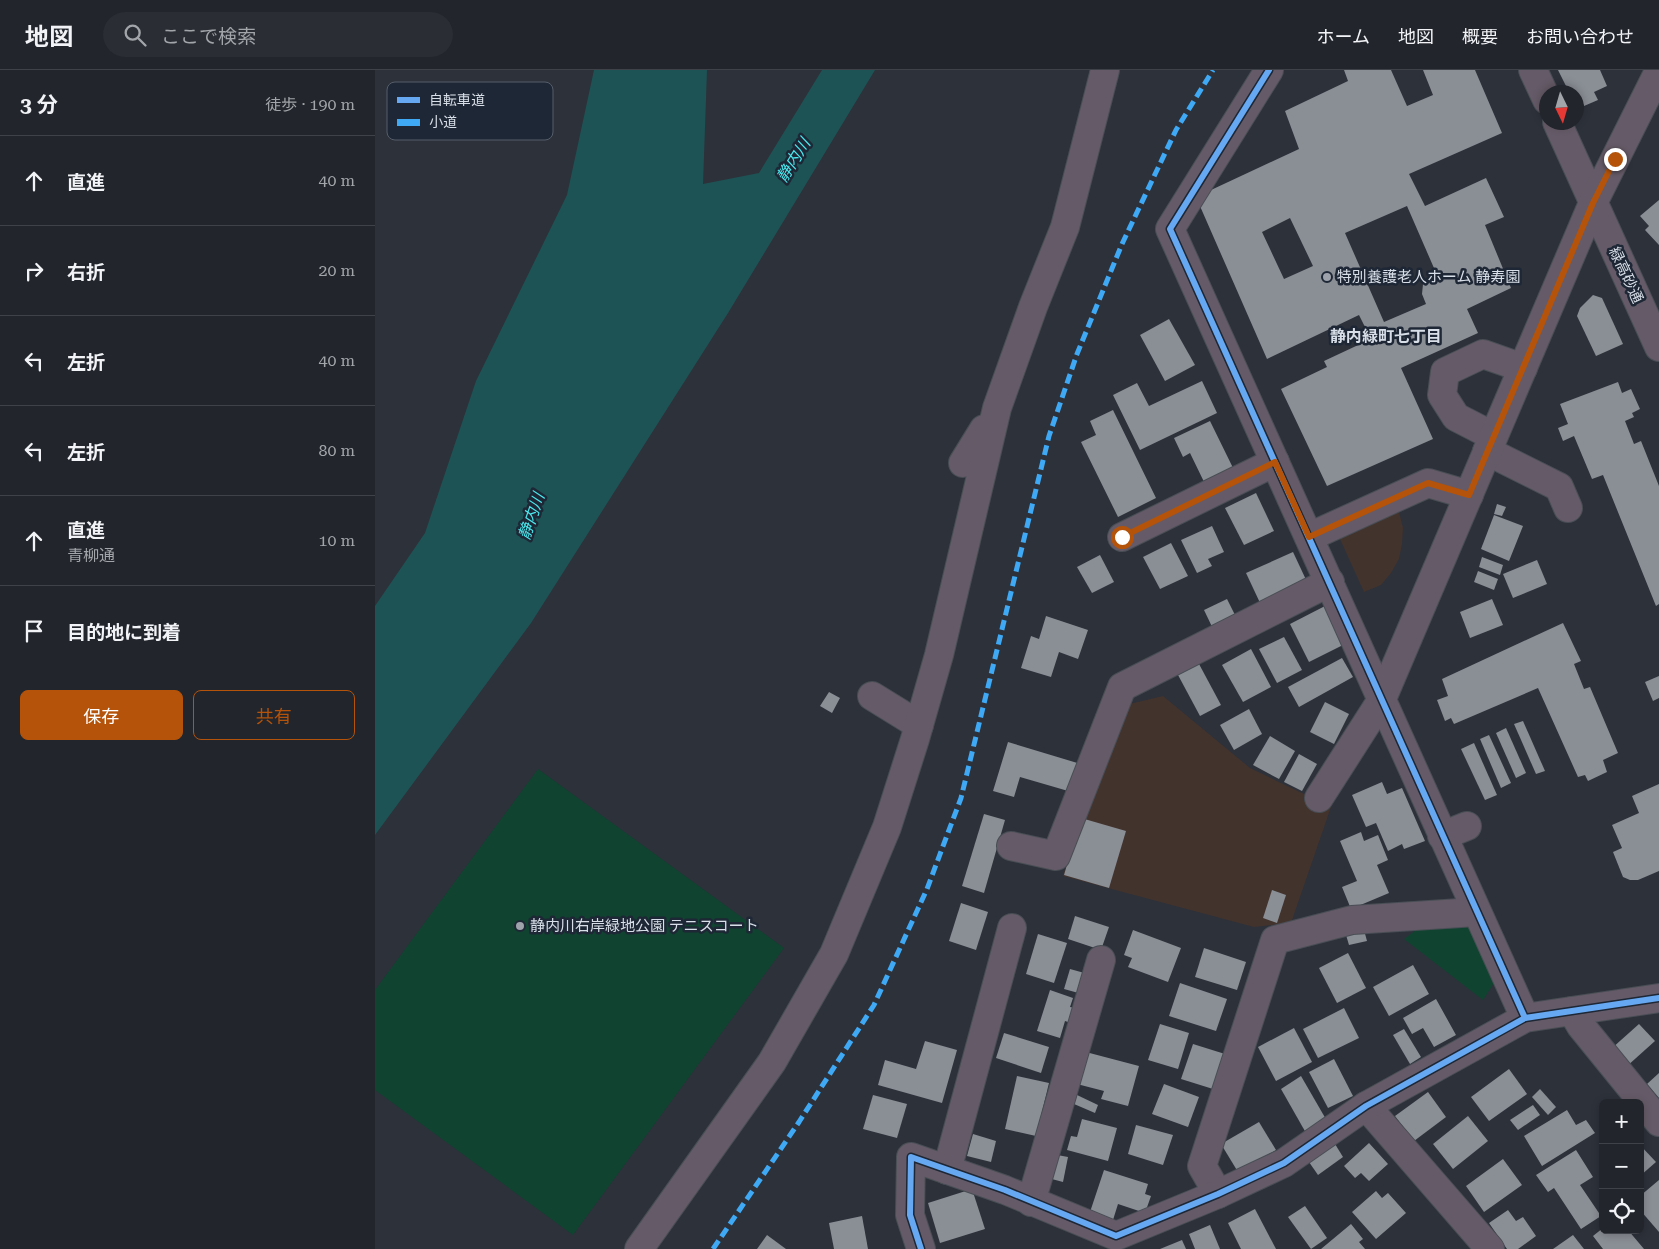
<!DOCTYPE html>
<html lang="ja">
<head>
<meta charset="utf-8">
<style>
	body { margin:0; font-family:"Roboto Serif","Noto Sans JP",serif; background:#2a2d34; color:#f1f3f6 }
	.controls { position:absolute; right:15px; bottom:15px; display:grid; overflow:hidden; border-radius:8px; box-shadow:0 2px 8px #0003 }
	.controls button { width:45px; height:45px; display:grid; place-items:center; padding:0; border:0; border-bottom:1px solid #3f4248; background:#22252c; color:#f1f3f6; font:25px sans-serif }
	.compass { position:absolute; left:1164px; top:15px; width:45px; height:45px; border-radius:50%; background:#22252c; box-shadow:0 2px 8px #0003; rotate:175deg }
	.stop { position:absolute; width:15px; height:15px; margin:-11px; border:4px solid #b45309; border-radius:50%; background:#fff }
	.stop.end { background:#b45309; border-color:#fff; box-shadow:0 1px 5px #0008 }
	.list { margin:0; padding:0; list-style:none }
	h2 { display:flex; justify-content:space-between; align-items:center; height:65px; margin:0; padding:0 20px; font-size:21px }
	h2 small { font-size:16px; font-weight:400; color:#a2a5a9 }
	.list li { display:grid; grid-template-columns:32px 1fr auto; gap:15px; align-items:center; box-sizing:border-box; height:90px; padding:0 20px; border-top:1px solid #3f4248 }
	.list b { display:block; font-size:19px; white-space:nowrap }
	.list p { margin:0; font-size:16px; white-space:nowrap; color:#a2a5a9 }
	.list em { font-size:16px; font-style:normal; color:#a2a5a9 }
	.actions { display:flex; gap:10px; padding:15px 20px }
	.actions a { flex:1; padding:11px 0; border:1px solid #b45309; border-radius:8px; text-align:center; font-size:18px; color:#b45309 }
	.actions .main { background:#b45309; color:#fff }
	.icon { flex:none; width:28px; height:28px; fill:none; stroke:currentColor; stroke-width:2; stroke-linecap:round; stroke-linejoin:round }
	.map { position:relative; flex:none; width:1284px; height:1179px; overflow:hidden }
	header { display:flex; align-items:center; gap:30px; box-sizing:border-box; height:70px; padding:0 25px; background:#22252c; border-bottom:1px solid #3f4248 }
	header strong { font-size:24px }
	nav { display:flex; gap:28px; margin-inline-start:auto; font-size:18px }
	.search { width:350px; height:45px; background:#2a2d34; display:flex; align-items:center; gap:12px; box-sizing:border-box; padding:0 18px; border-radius:28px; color:#a2a5a9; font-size:19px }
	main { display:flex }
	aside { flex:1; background:#22252c }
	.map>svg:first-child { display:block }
	.industrial { fill:#42332d }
	.green { fill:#104330 }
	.water { fill:#1e5355 }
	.building { fill:#8a8e95; fill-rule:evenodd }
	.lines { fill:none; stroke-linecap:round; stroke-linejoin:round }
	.minor-casing { stroke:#494e55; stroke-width:30 }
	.minor { stroke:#655b68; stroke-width:28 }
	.quiet { stroke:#3fa9f5; stroke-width:5; stroke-dasharray:10 5; stroke-linecap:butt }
	.cycleway-casing { stroke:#1e2735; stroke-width:9 }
	.cycleway { stroke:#66a8f1; stroke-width:6 }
	.route { stroke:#b45309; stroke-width:6 }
	.poi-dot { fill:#9da2ab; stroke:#1e2735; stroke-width:2 }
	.labels { text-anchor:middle; stroke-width:5; stroke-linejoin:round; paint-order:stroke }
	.street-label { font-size:15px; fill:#d9dfe8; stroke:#1e2735 }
	.poi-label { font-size:15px; fill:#d9dfe8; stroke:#1e2735; text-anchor:start }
	.water-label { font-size:16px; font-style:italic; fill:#4ae8ee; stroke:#1e2735 }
	.neighbourhood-label { font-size:16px; font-weight:bold; fill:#d9dfe8; stroke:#1e2735 }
	.key { fill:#1e2735; stroke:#565e6b; stroke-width:1 }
	.key-label { font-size:14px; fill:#d9dfe8 }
</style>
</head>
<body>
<header>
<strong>地図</strong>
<div class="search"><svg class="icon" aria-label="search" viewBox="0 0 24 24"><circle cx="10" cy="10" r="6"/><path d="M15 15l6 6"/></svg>ここで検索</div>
<nav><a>ホーム</a><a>地図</a><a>概要</a><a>お問い合わせ</a></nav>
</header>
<main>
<aside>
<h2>3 分<small>徒歩 · 190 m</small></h2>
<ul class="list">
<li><svg class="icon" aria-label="ahead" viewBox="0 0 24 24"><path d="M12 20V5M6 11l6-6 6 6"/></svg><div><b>直進</b></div><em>40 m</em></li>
<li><svg class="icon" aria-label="right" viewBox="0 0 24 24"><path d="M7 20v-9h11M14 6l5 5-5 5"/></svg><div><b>右折</b></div><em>20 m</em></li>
<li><svg class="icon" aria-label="left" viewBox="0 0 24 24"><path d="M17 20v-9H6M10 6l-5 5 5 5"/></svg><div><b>左折</b></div><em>40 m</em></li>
<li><svg class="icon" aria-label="left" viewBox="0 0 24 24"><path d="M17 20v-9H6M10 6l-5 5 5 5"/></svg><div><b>左折</b></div><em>80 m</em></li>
<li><svg class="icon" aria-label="ahead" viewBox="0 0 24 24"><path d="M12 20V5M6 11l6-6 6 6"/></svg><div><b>直進</b><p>青柳通</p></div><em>10 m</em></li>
<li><svg class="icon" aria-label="arrive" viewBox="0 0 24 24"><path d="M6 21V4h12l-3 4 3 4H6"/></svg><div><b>目的地に到着</b></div></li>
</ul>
<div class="actions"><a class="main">保存</a><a>共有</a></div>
</aside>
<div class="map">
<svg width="1284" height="1179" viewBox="0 0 1284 1179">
	<rect width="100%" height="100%" fill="#2d313a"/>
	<g class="industrial">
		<polygon points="1024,442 1028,458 1027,474 1024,489 1016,503 1006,515 989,522 965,469"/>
		<polygon points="788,626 875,698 956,737 916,853 879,857 688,806 705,747 746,636"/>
	</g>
	<g class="green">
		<polygon points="163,699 409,878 198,1165 0,1020 0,920"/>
		<polygon points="1093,856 1119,913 1108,930 1029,869 1041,860"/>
	</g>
	<polygon class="water" points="219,0 332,0 328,114 384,103 447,0 500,0 353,243 156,553 0,765 0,536 50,463 101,311 192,125"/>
	<g class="building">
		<path d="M 969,0 L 1016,0 L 1032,36 L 1058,25 L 1048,0 L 1100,0 L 1127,63 L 1034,104 L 1050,136 L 1111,108 L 1129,147 L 1110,155 L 1136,218 L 1092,239 L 1103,263 L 1026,298 L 1058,369 L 952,416 L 906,319 L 952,297 L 949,291 L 996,269 L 984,245 L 892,289 L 821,127 L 924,79 L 910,41 L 973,11 ZM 1032,136 L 1062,205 L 1053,209 L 1048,214 L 1047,224 L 1051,234 L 1009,252 L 970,163 ZM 915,148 L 938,196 L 909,209 L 887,162 Z"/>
		<polygon points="1183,0 1225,0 1232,16 1219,22 1223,30 1209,36 1206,29 1202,31 1202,22 1194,22"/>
		<polygon points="1284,130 1284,175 1270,160 1274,156 1265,146"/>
		<polygon points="1218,225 1227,228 1248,274 1221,286 1202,246 1205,238"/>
		<polygon points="794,249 820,295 790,311 765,265"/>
		<polygon points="827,311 842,343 765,380 738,325 762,313 774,336"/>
		<polygon points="1243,312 1247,323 1256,319 1265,339 1257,343 1259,347 1250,351 1259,374 1266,371 1284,416 1284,534 1281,536 1228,405 1217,409 1199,366 1188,371 1183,358 1193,354 1185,334"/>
		<polygon points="738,340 781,428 743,447 706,372 721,365 715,351"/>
		<polygon points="835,351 860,402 831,416 815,383 808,387 799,368"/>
		<polygon points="881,423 899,461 869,475 850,438"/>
		<polygon points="1122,434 1131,437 1127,446 1119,444"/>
		<polygon points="1119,445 1148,456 1134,491 1106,479"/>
		<polygon points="837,456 849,482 833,489 837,496 822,503 806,470"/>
		<polygon points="796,473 813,506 785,519 768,487"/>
		<polygon points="918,482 933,514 886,535 871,503"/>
		<polygon points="725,485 739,512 717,523 702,497"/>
		<polygon points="1107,487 1128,495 1125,505 1104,497"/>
		<polygon points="1162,490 1172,514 1138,528 1128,504"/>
		<polygon points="1103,501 1123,509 1119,520 1099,512"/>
		<polygon points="852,529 863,551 840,563 829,540"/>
		<polygon points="1117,529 1128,555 1095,568 1085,542"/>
		<polygon points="950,536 970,574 934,592 915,554"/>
		<polygon points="671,546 713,560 703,589 684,582 676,607 646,598 656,566 664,569"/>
		<polygon points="1188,553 1206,591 1199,594 1209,619 1215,617 1243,683 1228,690 1232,702 1213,711 1210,705 1203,707 1163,618 1079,654 1076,648 1070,651 1062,630 1073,626 1067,609"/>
		<polygon points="909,567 927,600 902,613 884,579"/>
		<polygon points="876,579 896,617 868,632 847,595"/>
		<polygon points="967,588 978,607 924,637 913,617"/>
		<polygon points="824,594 846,635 825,646 803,605"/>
		<polygon points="1284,606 1284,628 1278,631 1270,612"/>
		<polygon points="454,622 465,628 457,643 445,636"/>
		<polygon points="950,632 974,644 959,674 935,662"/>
		<polygon points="874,639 887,664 859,680 845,655"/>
		<polygon points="1148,651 1170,701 1161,704 1139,654"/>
		<polygon points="1131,658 1151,703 1141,708 1121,663"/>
		<polygon points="1114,665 1136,713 1126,718 1105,669"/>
		<polygon points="895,666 920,681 904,709 878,695"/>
		<polygon points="633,672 709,695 700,723 645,707 639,727 618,721"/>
		<polygon points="1099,673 1122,725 1110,730 1086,679"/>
		<polygon points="924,684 942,694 927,721 909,712"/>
		<polygon points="1007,712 1012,724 1027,718 1050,771 1029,779 1027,774 1013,781 1001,753 991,757 977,725"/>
		<polygon points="1284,714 1284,801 1263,810 1255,810 1248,807 1238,782 1247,778 1237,755 1264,743 1257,726"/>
		<polygon points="609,744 630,750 609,823 587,816"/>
		<polygon points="706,748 751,761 734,818 689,805"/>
		<polygon points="986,762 989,771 1003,765 1013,790 1002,795 1014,823 976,839 967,817 982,811 965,771"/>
		<polygon points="897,820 911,825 902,853 888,848"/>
		<polygon points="586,833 613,842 601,880 574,871"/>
		<polygon points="700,846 734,857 726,880 693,869"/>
		<polygon points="758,860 806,878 793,912 753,897 757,888 749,885"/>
		<polygon points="989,860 992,871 974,875 971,865"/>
		<polygon points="663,864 692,873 679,913 651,904"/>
		<polygon points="829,878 871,892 862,920 820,907"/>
		<polygon points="973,883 991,918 962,933 944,898"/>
		<polygon points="1038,895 1054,924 1014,946 998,917"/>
		<polygon points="695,899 713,904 707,924 689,919"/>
		<polygon points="805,913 852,929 841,961 794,946"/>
		<polygon points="675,920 698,928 695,937 700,938 696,953 690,951 685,968 662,961"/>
		<polygon points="1061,929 1081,965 1059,977 1048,958 1037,964 1028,948"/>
		<polygon points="969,938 984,968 943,988 928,959"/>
		<polygon points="785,954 814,963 803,999 773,990"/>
		<polygon points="1264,954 1280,971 1251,997 1236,979"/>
		<polygon points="919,958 937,992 901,1011 883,977"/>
		<polygon points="1029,959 1046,987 1035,994 1018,965"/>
		<polygon points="629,963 674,977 666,1003 621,988"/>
		<polygon points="550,971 582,980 567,1033 503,1015 510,990 541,999"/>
		<polygon points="818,974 850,984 838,1019 806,1009"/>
		<polygon points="707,981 764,996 753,1036 726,1029 729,1021 698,1013"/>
		<polygon points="959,989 978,1026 953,1038 934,1002"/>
		<polygon points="1134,999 1152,1024 1114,1051 1096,1027"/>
		<polygon points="1284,1003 1284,1028 1272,1014"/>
		<polygon points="642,1006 674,1013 661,1066 630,1059"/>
		<polygon points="926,1006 952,1051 931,1063 906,1019"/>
		<polygon points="789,1014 824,1027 813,1057 777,1044"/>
		<polygon points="1165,1019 1181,1037 1173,1045 1157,1027"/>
		<polygon points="1053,1022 1071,1047 1039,1071 1020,1046"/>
		<polygon points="498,1025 532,1034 522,1068 488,1059"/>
		<polygon points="702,1025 723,1035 720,1043 699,1034"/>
		<polygon points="1158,1035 1165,1045 1143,1060 1135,1050"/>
		<polygon points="1192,1040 1201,1055 1211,1050 1220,1063 1167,1096 1149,1066"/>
		<polygon points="1093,1046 1113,1071 1078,1099 1058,1074"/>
		<polygon points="707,1049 742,1058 733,1091 692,1080 696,1066 702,1067"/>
		<polygon points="884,1052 901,1080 863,1102 846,1074"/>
		<polygon points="761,1055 798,1065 788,1095 753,1084"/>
		<polygon points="598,1064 621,1071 616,1092 592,1086"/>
		<polygon points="994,1073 1013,1094 994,1111 986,1103 980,1108 969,1096"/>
		<polygon points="960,1074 968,1087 943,1105 934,1092"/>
		<polygon points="1265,1075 1281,1092 1265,1106"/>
		<polygon points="1201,1080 1218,1107 1205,1115 1226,1146 1206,1159 1179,1118 1173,1122 1161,1105"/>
		<polygon points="677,1084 693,1087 688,1112 673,1108"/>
		<polygon points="1128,1089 1147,1115 1109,1142 1091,1116"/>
		<polygon points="729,1100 773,1114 770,1124 776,1126 770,1143 743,1134 738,1150 715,1142"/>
		<polygon points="1284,1110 1284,1162 1265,1140 1265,1126"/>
		<polygon points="597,1119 610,1159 565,1173 553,1133"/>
		<polygon points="1001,1121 1007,1128 1013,1123 1031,1143 1001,1169 977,1142"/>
		<polygon points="930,1136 952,1168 936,1179 913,1147"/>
		<polygon points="880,1139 901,1179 866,1179 853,1153"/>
		<polygon points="1133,1140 1141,1151 1148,1147 1161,1166 1143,1179 1132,1179 1114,1153"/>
		<polygon points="487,1146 493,1179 459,1179 454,1153"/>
		<polygon points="976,1154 988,1169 984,1172 990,1179 946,1179"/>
		<polygon points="835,1155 845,1179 820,1179 814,1164"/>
		<polygon points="1228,1158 1228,1160 1253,1160 1269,1179 1228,1179 1218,1166"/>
		<polygon points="392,1165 411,1179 382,1179"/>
		<polygon points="1198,1165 1209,1179 1178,1179"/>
		<polygon points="807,1170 811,1179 785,1179"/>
	</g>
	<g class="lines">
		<defs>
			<g id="minor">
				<polyline points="894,0 795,159 1150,948"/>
				<polyline points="1158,0 1172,30"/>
				<polyline points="1182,52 1284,277"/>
				<polyline points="1118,366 1081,347 1067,325 1070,302 1108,284 1148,298"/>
				<polyline points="1112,381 1184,417 1193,438"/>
				<polyline points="588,393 609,359"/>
				<polyline points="747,467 900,392"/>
				<polyline points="934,467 1053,413 1094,425"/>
				<polyline points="497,626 544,655"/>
				<polyline points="944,728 1006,631 1218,133 1284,1"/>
				<polyline points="1067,766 1092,756"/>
				<polyline points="636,776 681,786 747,617 955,512"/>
				<polyline points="1197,941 1206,956 1284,1052"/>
				<polyline points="991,1036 1115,1179"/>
				<polyline points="572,1100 637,858"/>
				<polyline points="843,1124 827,1096 900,870 977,850 1101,842"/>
				<polyline points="656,1132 726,890"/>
				<polyline points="264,1179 397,992 459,884 512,757 540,669 564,585 622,338 658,237 690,157 730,0"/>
				<polyline points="546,1179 535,1145 536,1087 630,1120 741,1166 843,1124 909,1093 991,1036 1150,948 1284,928"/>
			</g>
		</defs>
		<use href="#minor" class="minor-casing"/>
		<use href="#minor" class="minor"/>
		<polyline class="quiet" points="338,1179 424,1052 499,935 552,819 586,728 674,366 702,284 747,174 801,60 838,0"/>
		<defs>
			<g id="cycleway">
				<polyline points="894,0 795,159 1150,948"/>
				<polyline points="546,1179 535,1145 536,1087 630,1120 741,1166 843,1124 909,1093 991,1036 1150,948 1284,928"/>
			</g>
		</defs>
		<use href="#cycleway" class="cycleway-casing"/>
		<use href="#cycleway" class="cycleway"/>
	</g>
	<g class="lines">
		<polyline class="route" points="747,467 900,392 934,467 1053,413 1094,425 1218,133 1240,89"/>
	</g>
	<g class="poi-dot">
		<circle cx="952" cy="207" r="5"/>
		<circle cx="145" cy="856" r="5"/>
	</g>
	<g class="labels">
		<g class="street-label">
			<text transform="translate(1251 205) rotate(65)" y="5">緑高砂通</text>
		</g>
		<g class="poi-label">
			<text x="962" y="212">特別養護老人ホーム 静寿園</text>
			<text x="155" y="861">静内川右岸緑地公園 テニスコート</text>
		</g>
		<g class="water-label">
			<text transform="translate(418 90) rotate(-58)" y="6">静内川</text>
			<text transform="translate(156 446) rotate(-71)" y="6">静内川</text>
		</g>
		<g class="neighbourhood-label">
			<text x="1011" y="272">静内緑町七丁目</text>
		</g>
	</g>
	<rect x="12" y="12" width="166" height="58" rx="8" class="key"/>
	<rect x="22" y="27" width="23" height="6" fill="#66a8f1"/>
	<rect x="22" y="49" width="23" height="7" fill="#3fa9f5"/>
	<g class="key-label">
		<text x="54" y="35">自転車道</text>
		<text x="54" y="57">小道</text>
	</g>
</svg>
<div class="controls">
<button>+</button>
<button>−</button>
<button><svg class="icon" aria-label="locate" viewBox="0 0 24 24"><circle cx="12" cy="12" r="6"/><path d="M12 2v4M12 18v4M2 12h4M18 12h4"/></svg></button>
</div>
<svg class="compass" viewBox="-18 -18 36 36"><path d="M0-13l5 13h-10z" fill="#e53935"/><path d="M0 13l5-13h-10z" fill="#a2a5a9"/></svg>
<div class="stop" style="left:747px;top:467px"></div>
<div class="stop end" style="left:1240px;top:89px"></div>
</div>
</main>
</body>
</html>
